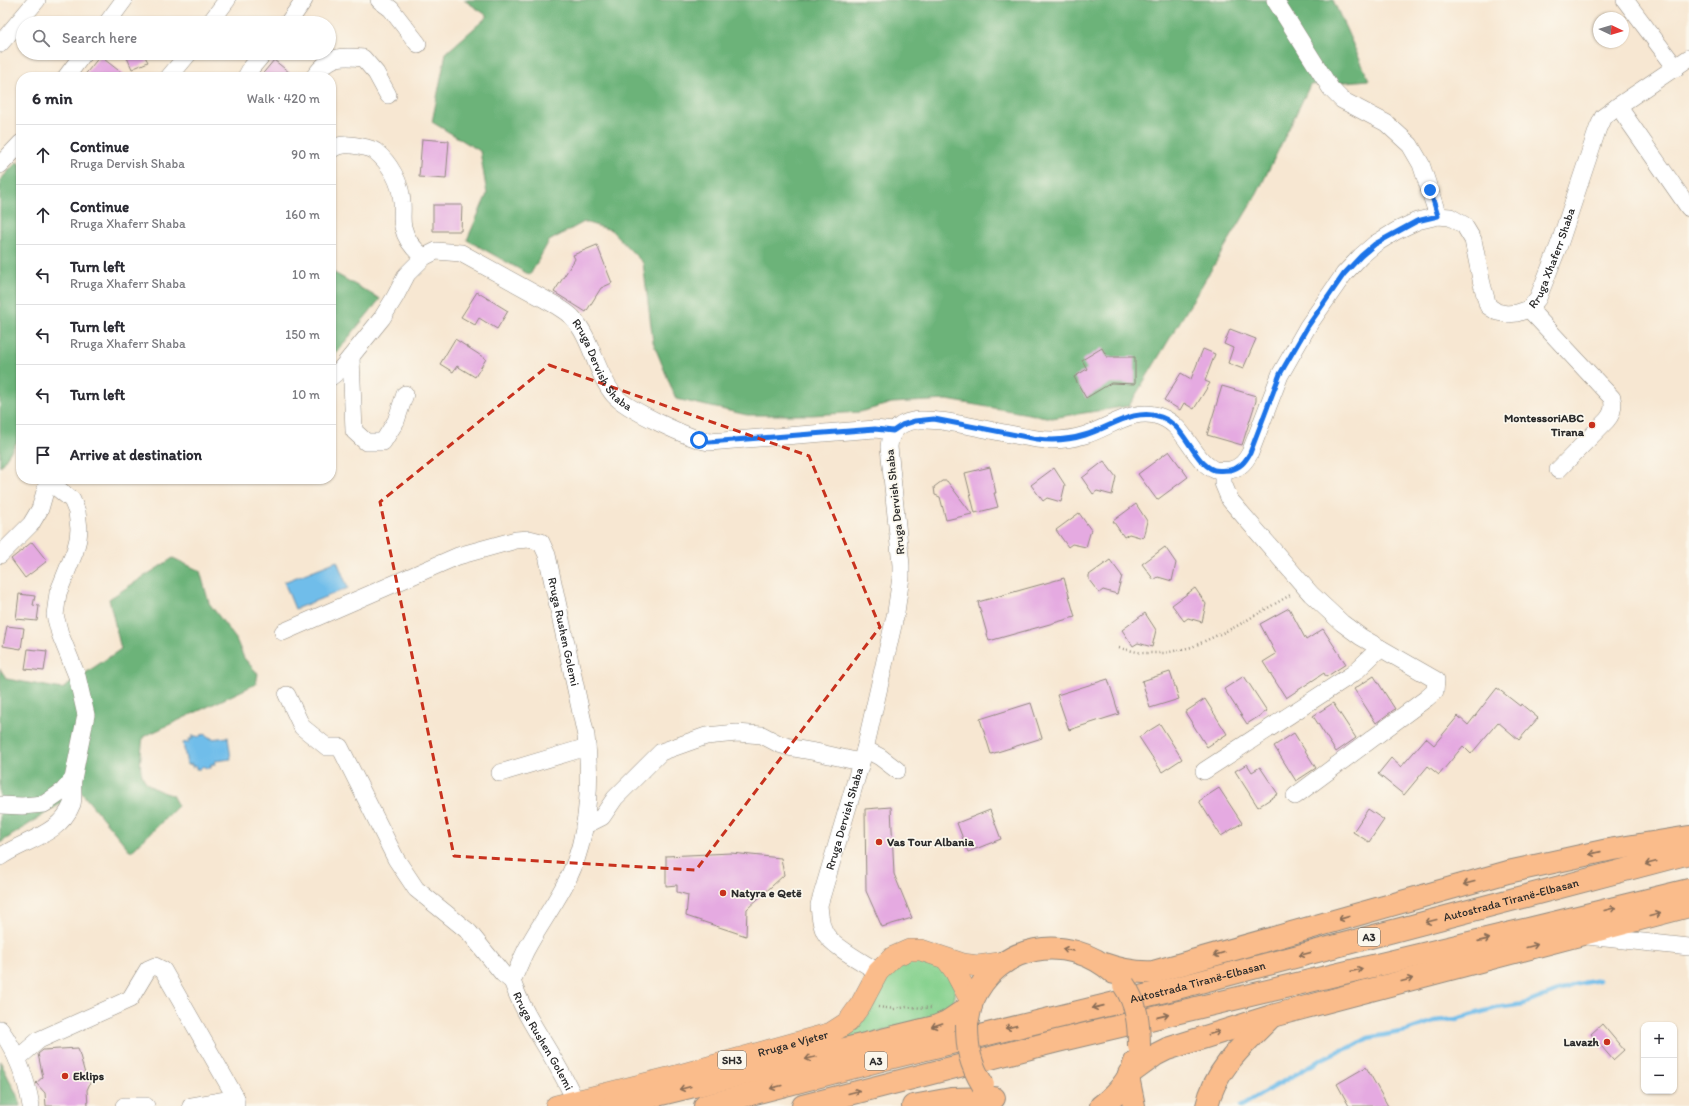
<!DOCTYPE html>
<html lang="en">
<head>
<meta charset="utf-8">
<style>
	body { margin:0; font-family:Itim,sans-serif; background:#f2f2f3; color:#2b2b33 }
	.controls { position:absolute; right:12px; bottom:12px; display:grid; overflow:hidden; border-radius:8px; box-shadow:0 1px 3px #0004 }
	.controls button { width:36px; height:36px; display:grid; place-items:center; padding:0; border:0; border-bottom:1px solid #e1e1e2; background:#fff; color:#2b2b33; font:20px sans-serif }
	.compass { position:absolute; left:1593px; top:12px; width:36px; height:36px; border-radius:50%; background:#fff; box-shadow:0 1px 3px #0004; rotate:94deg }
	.stop { position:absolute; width:12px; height:12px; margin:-9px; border:3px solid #1a73e8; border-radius:50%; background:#fff }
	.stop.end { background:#1a73e8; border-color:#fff; box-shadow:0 1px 4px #0008 }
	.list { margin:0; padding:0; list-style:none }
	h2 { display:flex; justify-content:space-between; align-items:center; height:52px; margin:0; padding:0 16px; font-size:17px }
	h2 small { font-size:13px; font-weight:400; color:#7c7c81 }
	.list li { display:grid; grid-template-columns:26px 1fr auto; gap:12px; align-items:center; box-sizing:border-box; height:60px; padding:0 16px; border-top:1px solid #e1e1e2 }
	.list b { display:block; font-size:15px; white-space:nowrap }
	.list p { margin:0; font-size:13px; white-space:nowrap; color:#7c7c81 }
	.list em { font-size:13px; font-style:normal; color:#7c7c81 }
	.icon { flex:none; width:22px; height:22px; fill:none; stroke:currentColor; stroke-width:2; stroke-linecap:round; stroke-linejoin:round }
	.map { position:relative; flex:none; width:1689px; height:1106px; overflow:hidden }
	.search { position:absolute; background:#fff; box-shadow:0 1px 3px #0004; left:16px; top:16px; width:320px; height:44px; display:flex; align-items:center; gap:10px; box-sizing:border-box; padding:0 14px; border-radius:22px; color:#7c7c81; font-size:15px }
	.panel { position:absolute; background:#fff; box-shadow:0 1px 3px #0004; left:16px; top:72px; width:320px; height:412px; border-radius:16px }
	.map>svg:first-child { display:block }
	.green { fill:#86d18e; stroke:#587e5c }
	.forest { fill:#6cb379; stroke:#4c6f52 }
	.water { fill:#70bdea; stroke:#4e748a }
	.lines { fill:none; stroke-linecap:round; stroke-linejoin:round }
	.stream { stroke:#70bdea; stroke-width:4.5 }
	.building { fill:#e5aae1 }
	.minor-casing { stroke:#91897e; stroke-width:18 }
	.major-casing { stroke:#91897e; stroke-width:22 }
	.highway-casing { stroke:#91897e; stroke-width:24 }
	.path { stroke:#91897e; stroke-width:2.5; stroke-dasharray:1 3; stroke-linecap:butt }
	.minor { stroke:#fff; stroke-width:17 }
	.major { stroke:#fabc8b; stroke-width:21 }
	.highway { stroke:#fabc8b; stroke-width:22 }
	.highway-bridge-casing { stroke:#91897e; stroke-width:24; stroke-linecap:butt }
	.highway-bridge { stroke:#fabc8b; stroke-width:22 }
	.oneway { stroke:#886c56 }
	.route { stroke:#1a73e8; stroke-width:5 }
	.marked { fill:none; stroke:#c8321e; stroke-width:3; stroke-dasharray:8 5; stroke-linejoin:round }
	.poi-dot { fill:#c8321e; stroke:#fbf7ec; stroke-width:1.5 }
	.labels { text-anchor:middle; stroke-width:3.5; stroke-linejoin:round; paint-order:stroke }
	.shield { fill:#fbf7ec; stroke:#696865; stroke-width:1 }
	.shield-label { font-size:11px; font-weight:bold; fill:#2b2b2b }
	.street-label { font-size:12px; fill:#2b2b2b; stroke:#fbf7ec }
	.poi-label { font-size:12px; font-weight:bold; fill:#2b2b2b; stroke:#fbf7ec; text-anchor:start }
</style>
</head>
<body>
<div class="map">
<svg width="1689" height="1106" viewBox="0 0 1689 1106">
	<rect width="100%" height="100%" fill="#fbf7ec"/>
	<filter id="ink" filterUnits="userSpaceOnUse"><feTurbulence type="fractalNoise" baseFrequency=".025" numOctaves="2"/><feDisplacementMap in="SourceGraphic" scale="8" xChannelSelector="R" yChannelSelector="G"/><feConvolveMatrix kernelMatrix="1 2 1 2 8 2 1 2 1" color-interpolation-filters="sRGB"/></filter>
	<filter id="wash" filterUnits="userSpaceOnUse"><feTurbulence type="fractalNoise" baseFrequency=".012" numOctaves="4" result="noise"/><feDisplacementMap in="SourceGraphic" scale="16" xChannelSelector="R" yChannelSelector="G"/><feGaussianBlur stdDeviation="0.9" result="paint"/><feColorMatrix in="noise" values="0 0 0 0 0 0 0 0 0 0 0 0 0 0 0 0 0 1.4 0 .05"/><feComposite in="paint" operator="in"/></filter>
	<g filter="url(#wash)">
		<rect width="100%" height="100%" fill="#f7e7d2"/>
		<path class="green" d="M 907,958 C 913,958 922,958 928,960 C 933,962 940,967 944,971 C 963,989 957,1005 936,1017 L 835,1044 L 852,1033 L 865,1018 L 876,1001 L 887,975 Z"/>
		<g class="forest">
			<polygon points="464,0 1333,0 1369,80 1310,85 1257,194 1129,406 1052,418 947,400 892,403 860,412 812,415 747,415 676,399 653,342 643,263 611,230 584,222 549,241 530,275 467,240 487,194 480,151 432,122 446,53 488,16"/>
			<polygon points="17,162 21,165 21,429 17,442 0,467 0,180"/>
			<polygon points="331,271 380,299 331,359"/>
			<path d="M 173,558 L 200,571 L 209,603 L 236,639 L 244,658 L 258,674 L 256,684 L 143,737 C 139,771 135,785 172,795 L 178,806 L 131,852 L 80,791 L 0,843 L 0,669 L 7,679 L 62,689 L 121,649 L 109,599 Z"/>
			<polygon points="0,1061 19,1099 20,1106 0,1106"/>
		</g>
		<g class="water">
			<polygon points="337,561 348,588 295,609 284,582"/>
			<polygon points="206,734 207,737 211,737 211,739 228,737 231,759 215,761 215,764 211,764 211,768 206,768 203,766 200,769 196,769 196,766 192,767 192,764 187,765 183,743 189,742 189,739 192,739 192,736 196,736 199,737 201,735"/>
		</g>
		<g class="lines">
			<polyline class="stream" points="1241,1106 1322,1059 1336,1052 1354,1046 1368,1038 1406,1031 1434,1021 1456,1019 1496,1008 1524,1004 1573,985 1599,980"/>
		</g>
		<g id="blocks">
			<g class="building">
				<polygon points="125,53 143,53 148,62 132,69"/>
				<polygon points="100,56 127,77 83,77"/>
				<polygon points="274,60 295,77 260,77"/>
				<polygon points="422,139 449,141 446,179 419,177"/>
				<polygon points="433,205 462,205 461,231 433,231"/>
				<polygon points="597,245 612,283 601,288 586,312 554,292 575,259 573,255"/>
				<polygon points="477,292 508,311 497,329 479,318 475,325 461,317"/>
				<polygon points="1230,329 1256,339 1243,369 1228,363 1233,348 1224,344"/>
				<polygon points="455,339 486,359 475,377 457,366 453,372 440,364"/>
				<polygon points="1102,348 1107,357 1135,357 1135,384 1111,383 1086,398 1074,377 1087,369 1082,360"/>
				<polygon points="1203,349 1215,354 1205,381 1210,383 1194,409 1184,403 1180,410 1164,400 1181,373 1191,379"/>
				<polygon points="1222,386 1256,396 1256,401 1242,445 1207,435"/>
				<polygon points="1169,451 1188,477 1157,500 1138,474"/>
				<polygon points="1104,461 1116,477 1112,495 1097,491 1093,494 1082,478"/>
				<polygon points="990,467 996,493 994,493 998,507 975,513 965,473"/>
				<polygon points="1054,468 1065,485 1061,502 1047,498 1043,501 1031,485"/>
				<polygon points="942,481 947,481 972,514 946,520 940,497 935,495 934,487"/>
				<polygon points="1136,504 1147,521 1143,538 1129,534 1124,537 1113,521"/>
				<polygon points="1079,513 1091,530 1086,547 1072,544 1068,547 1056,530"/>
				<polygon points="32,542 47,561 25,578 11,559"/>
				<polygon points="1165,547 1176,563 1172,581 1158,577 1154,580 1142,564"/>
				<polygon points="1110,560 1122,576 1117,594 1103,590 1099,593 1089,580 1089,575"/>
				<polygon points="1064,578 1075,617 989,641 978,602"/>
				<polygon points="1195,588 1206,604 1202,622 1188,618 1184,621 1172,605"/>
				<polygon points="19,594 35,596 33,605 39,606 37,621 16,619"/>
				<polygon points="1289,608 1306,640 1323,629 1346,664 1326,677 1324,673 1286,698 1263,662 1276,654 1260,624"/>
				<polygon points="1145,613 1156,630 1152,647 1138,643 1133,646 1122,630"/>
				<polygon points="7,626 24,628 21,649 3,646"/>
				<polygon points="28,649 47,651 44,671 25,669"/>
				<polygon points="1170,672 1179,699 1150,708 1142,681"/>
				<polygon points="1244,676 1267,711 1247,724 1224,689"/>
				<polygon points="1374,676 1395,709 1376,723 1354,689"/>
				<polygon points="1108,679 1119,714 1069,730 1057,695"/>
				<polygon points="1497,688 1520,706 1521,704 1538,718 1519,740 1498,722 1471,754 1463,746 1439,775 1428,766 1404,795 1378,774 1391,758 1401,767 1426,738 1434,745 1458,716 1468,725"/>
				<polygon points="1205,699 1227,734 1207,747 1185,712"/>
				<polygon points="1031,703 1042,738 991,754 980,719"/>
				<polygon points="1333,703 1356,738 1336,752 1313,716"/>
				<polygon points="1160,724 1182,759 1162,772 1139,737"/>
				<polygon points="1294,733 1316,768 1296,781 1274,746"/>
				<polygon points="1247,764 1252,772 1260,767 1278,794 1258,807 1235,771"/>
				<polygon points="1219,788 1242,823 1221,836 1199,801"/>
				<polygon points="891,807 894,874 912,918 882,927 866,891 865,809"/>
				<polygon points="1368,809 1384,820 1369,842 1353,832"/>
				<polygon points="990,810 1001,839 968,852 957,823"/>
				<polygon points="731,853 781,858 784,875 747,909 746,936 686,916 688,895 677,892 677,885 666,886 666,856"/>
				<polygon points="1602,1024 1624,1050 1613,1060 1591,1034"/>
				<polygon points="78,1048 85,1074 91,1081 87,1090 88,1106 46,1106 45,1093 36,1083 43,1077 38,1054 43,1050"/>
				<polygon points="1366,1067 1388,1106 1349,1106 1337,1084"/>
			</g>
		</g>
	</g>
	<g filter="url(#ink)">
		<use href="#blocks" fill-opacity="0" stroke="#91897e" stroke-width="1"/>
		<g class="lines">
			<defs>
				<g id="minor">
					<polyline points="379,0 391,9 418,44"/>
					<polyline points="1275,0 1331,89 1342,100 1386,123 1410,145 1421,164 1438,216"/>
					<polyline points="1625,0 1676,68"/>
					<polyline points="107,23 124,0"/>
					<polyline points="210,23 227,0"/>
					<polyline points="288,23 304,0"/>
					<polyline points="0,44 37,0"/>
					<polyline points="66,77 84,53"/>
					<polyline points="169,77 189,53"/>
					<polyline points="246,77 251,68 264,53"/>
					<path d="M 314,77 C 329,56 339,55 363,58 L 376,73 L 388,95"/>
					<polyline points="1618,106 1689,208"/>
					<path d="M 331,150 C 338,144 349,144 358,146 C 363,147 371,148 375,151 C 390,163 401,183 402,202 C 403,211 401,219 403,227 C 406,240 413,249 424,257"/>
					<polyline points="0,165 21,143"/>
					<path d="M 1529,309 L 1612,398 C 1614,407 1613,413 1607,420 L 1558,470"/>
					<polyline points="351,357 354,431 366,442 383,442 396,421 405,394"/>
					<path id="s1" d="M 331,377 L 340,370 L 382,318 L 395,297 L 407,274 L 424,257 L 436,251 L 461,253 L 557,306 C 561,309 568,313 572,317 C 592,338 595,372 614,395 C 626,409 690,439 709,442 L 875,429 L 893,431"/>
					<polyline points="1223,471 1223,483 1230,500 1311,594 1342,623 1361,637 1436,680 1435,691 1427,698 1295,796"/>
					<polyline points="0,555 31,524 40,509 48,481"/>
					<path id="s2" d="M 283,632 L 458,556 L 516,540 L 529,539 L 541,542 L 547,555 L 586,736 C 591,776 589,822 576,860 C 564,893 542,920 526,950 C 521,960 517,971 512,981 C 527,1024 558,1059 575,1101"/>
					<polyline points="287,695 302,727 327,747 340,747 396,859 416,889 469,932 503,974 512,981"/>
					<polyline points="865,749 880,757 897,770"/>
					<polyline points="1204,771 1354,673 1380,648"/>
					<polyline points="500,773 587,747"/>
					<polyline points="0,805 22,806 44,804 63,791 73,779 86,715 77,676 60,634 55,615 58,593 75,551 78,539 79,529 77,512 72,500 46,479"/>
					<polyline points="584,826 602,817 615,798 661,752 706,736 737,733 762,735 779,744 793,748 816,752 860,762"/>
					<path d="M 0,857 C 24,840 60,835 72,804 C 74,797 72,786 73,779"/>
					<polyline points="1587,936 1689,947"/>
					<path id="s3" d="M 878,972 C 863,962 833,947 825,933 C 820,924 820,914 819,905 L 865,749 L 896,612 L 901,577 L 901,565 L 889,447 C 891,405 954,423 980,428 C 999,432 1018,436 1037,439 C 1054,441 1069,440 1085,435 C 1109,428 1134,406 1161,417 C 1186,426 1193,461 1215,470 C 1219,471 1225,470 1230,470 C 1240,468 1245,462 1250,453 L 1280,375 L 1308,326 L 1344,274 L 1361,256 L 1375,244 L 1396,231 L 1417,221 L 1438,216 L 1450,217 L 1464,225 L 1473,240 L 1482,284 L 1488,306 L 1497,312 L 1507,314 L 1517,313 L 1529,309 L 1538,298 L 1559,245 L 1598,128 L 1603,117 L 1618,106 L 1689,58"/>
					<path d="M 0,1029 C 16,1051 27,1080 31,1106"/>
					<polyline points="17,1059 39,1040 130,999 148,969 155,966 163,970 236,1098 236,1106"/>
					<polyline points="124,1106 146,1106"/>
					<polyline points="191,1106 236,1098"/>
				</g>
				<g id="major">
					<polyline points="947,960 955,971 972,1003"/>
					<path id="s4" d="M 556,1106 L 668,1078 L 831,1033 L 848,1022 L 861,1004 L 878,972 L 893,957 L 909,950 L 921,950 L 963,964 L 978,966 L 1006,962"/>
				</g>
				<g id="highway">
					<path d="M 1104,964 C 1121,970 1135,973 1153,972 L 1508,872 L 1608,850 L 1689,837"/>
					<path d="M 968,1020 C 969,1014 970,1008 972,1002 C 997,943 1068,932 1114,973"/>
					<polyline points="1129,1074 1155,1055 1167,1049 1272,1016 1689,906"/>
					<polyline points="1128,1077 1134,1106"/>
					<polyline points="612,1106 935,1027 947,1022 971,1006"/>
					<path id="s5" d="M 705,1106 L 885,1059 L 1173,989 L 1689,853"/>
					<polyline points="803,1106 1057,1041 1537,927 1689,890"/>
					<polyline points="913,1106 951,1099 994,1098"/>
					<path d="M 1101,1106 C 1116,1095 1129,1080 1135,1062"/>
					<path d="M 1207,1106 C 1215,1069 1245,1043 1271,1017"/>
				</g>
			</defs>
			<use href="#minor" class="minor-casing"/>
			<use href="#major" class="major-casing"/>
			<use href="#highway" class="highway-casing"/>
			<g class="path">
				<polyline points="1119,648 1142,653 1165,653 1192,647 1235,627 1292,594"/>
				<polyline points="878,1007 894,1009 907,1007 932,1008"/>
			</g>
			<use href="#minor" class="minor"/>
			<use href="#major" class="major"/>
			<use href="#highway" class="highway"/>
			<defs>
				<g id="highway-bridge">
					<path d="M 1124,985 C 1137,1004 1139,1024 1139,1046"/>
					<path d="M 967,1025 C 967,1049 970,1064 983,1085"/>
				</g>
			</defs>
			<use href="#highway-bridge" class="highway-bridge-casing"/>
			<use href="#highway-bridge" class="highway-bridge"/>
		</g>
		<defs><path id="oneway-shaft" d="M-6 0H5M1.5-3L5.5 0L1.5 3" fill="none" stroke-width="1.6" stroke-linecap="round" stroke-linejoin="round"/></defs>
		<g class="oneway">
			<use href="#oneway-shaft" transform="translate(1595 853) rotate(167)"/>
			<use href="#oneway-shaft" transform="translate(1651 863) rotate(165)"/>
			<use href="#oneway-shaft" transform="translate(1469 883) rotate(165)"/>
			<use href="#oneway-shaft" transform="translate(1610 909) rotate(-14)"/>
			<use href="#oneway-shaft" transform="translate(1655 915) rotate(-15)"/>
			<use href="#oneway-shaft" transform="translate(1344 918) rotate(164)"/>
			<use href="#oneway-shaft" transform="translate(1431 921) rotate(165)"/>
			<use href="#oneway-shaft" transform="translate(1484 940) rotate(-13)"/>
			<use href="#oneway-shaft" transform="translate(1532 946) rotate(-15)"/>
			<use href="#oneway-shaft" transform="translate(1068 950) rotate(-170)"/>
			<use href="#oneway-shaft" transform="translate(1219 954) rotate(164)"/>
			<use href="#oneway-shaft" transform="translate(1305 954) rotate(165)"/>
			<use href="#oneway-shaft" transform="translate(1357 970) rotate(-13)"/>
			<use href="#oneway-shaft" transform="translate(1407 980) rotate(-15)"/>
			<use href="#oneway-shaft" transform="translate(1098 1007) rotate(167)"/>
			<use href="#oneway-shaft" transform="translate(1163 1016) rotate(-13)"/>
			<use href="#oneway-shaft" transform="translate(937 1025) rotate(161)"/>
			<use href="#oneway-shaft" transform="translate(1011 1027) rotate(166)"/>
			<use href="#oneway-shaft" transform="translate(1214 1033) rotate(-17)"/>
			<use href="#oneway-shaft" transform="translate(811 1058) rotate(166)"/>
			<use href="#oneway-shaft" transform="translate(776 1087) rotate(165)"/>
			<use href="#oneway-shaft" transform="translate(685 1088) rotate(166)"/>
			<use href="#oneway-shaft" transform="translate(854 1092) rotate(-15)"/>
		</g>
	</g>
	<g class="lines" filter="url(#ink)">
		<path class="route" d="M 699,440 L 709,442 L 875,429 L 893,431 L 902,425 L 915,421 L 934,419 L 1037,439 C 1054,441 1069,440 1085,435 C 1110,428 1134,407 1161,417 C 1186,426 1192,461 1214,470 C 1219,471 1225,470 1230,470 C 1240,468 1245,462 1250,453 L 1280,374 L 1308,326 L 1344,274 L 1361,256 L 1375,244 L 1417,221 L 1438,216 L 1430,190"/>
	</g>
	<path class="marked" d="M 549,365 L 809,456 L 880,627 L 696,870 L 454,856 L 380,502 Z"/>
	<g class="poi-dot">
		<circle cx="1592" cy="425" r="4"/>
		<circle cx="879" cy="842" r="4"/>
		<circle cx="723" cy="893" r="4"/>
		<circle cx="1607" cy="1042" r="4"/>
		<circle cx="65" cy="1076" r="4"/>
	</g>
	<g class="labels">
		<g class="shield">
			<rect x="1358" y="928" width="22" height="18" rx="3"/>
			<rect x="718" y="1051" width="28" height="18" rx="3"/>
			<rect x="865" y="1052" width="22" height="18" rx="3"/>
		</g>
		<g class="shield-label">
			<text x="1369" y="941">A3</text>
			<text x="732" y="1064">SH3</text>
			<text x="876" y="1065">A3</text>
		</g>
		<g class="street-label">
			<text dy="4" stroke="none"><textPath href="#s3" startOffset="1506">Rruga Xhaferr Shaba</textPath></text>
			<text dy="4" stroke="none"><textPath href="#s1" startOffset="377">Rruga Dervish Shaba</textPath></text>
			<text transform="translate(895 502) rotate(-96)" y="4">Rruga Dervish Shaba</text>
			<text dy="4" stroke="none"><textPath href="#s2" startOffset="369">Rruga Rushen Golemi</textPath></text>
			<text dy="4" stroke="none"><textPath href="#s3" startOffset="185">Rruga Dervish Shaba</textPath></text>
			<text dy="4" stroke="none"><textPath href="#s5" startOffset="832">Autostrada Tiranë-Elbasan</textPath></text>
			<text dy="4" stroke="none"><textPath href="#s5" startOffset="508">Autostrada Tiranë-Elbasan</textPath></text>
			<text dy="4" stroke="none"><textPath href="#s2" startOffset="806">Rruga Rushen Golemi</textPath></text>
			<text dy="4" stroke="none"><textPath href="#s4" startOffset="245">Rruga e Vjeter</textPath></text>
		</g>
		<g class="poi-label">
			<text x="1584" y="422" text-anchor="end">MontessoriABC<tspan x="1584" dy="14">Tirana</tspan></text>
			<text x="887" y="846">Vas Tour Albania</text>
			<text x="731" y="897">Natyra e Qetë</text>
			<text x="1599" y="1046" text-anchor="end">Lavazh</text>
			<text x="73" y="1080">Eklips</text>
		</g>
	</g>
</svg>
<div class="controls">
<button>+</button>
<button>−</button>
</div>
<svg class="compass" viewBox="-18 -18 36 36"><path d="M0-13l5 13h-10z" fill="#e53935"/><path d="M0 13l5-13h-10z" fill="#7c7c81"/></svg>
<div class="stop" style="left:699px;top:440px"></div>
<div class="stop end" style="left:1430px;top:190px"></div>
<div class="search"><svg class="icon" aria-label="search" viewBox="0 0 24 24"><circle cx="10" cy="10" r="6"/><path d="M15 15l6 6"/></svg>Search here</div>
<section class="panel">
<h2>6 min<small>Walk · 420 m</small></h2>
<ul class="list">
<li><svg class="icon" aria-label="ahead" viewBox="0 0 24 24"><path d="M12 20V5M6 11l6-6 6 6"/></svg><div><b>Continue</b><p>Rruga Dervish Shaba</p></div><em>90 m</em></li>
<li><svg class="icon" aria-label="ahead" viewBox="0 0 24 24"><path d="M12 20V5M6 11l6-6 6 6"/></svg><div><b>Continue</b><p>Rruga Xhaferr Shaba</p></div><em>160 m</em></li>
<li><svg class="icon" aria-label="left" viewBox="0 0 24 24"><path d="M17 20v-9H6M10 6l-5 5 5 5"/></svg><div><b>Turn left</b><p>Rruga Xhaferr Shaba</p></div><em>10 m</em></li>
<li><svg class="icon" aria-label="left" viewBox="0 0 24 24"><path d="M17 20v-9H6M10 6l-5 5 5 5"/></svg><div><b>Turn left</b><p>Rruga Xhaferr Shaba</p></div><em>150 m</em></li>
<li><svg class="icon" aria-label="left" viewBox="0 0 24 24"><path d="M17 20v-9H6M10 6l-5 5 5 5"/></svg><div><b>Turn left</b></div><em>10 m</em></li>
<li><svg class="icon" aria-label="arrive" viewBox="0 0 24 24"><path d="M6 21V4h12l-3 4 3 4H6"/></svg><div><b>Arrive at destination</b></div></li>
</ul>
</section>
</div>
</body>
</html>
